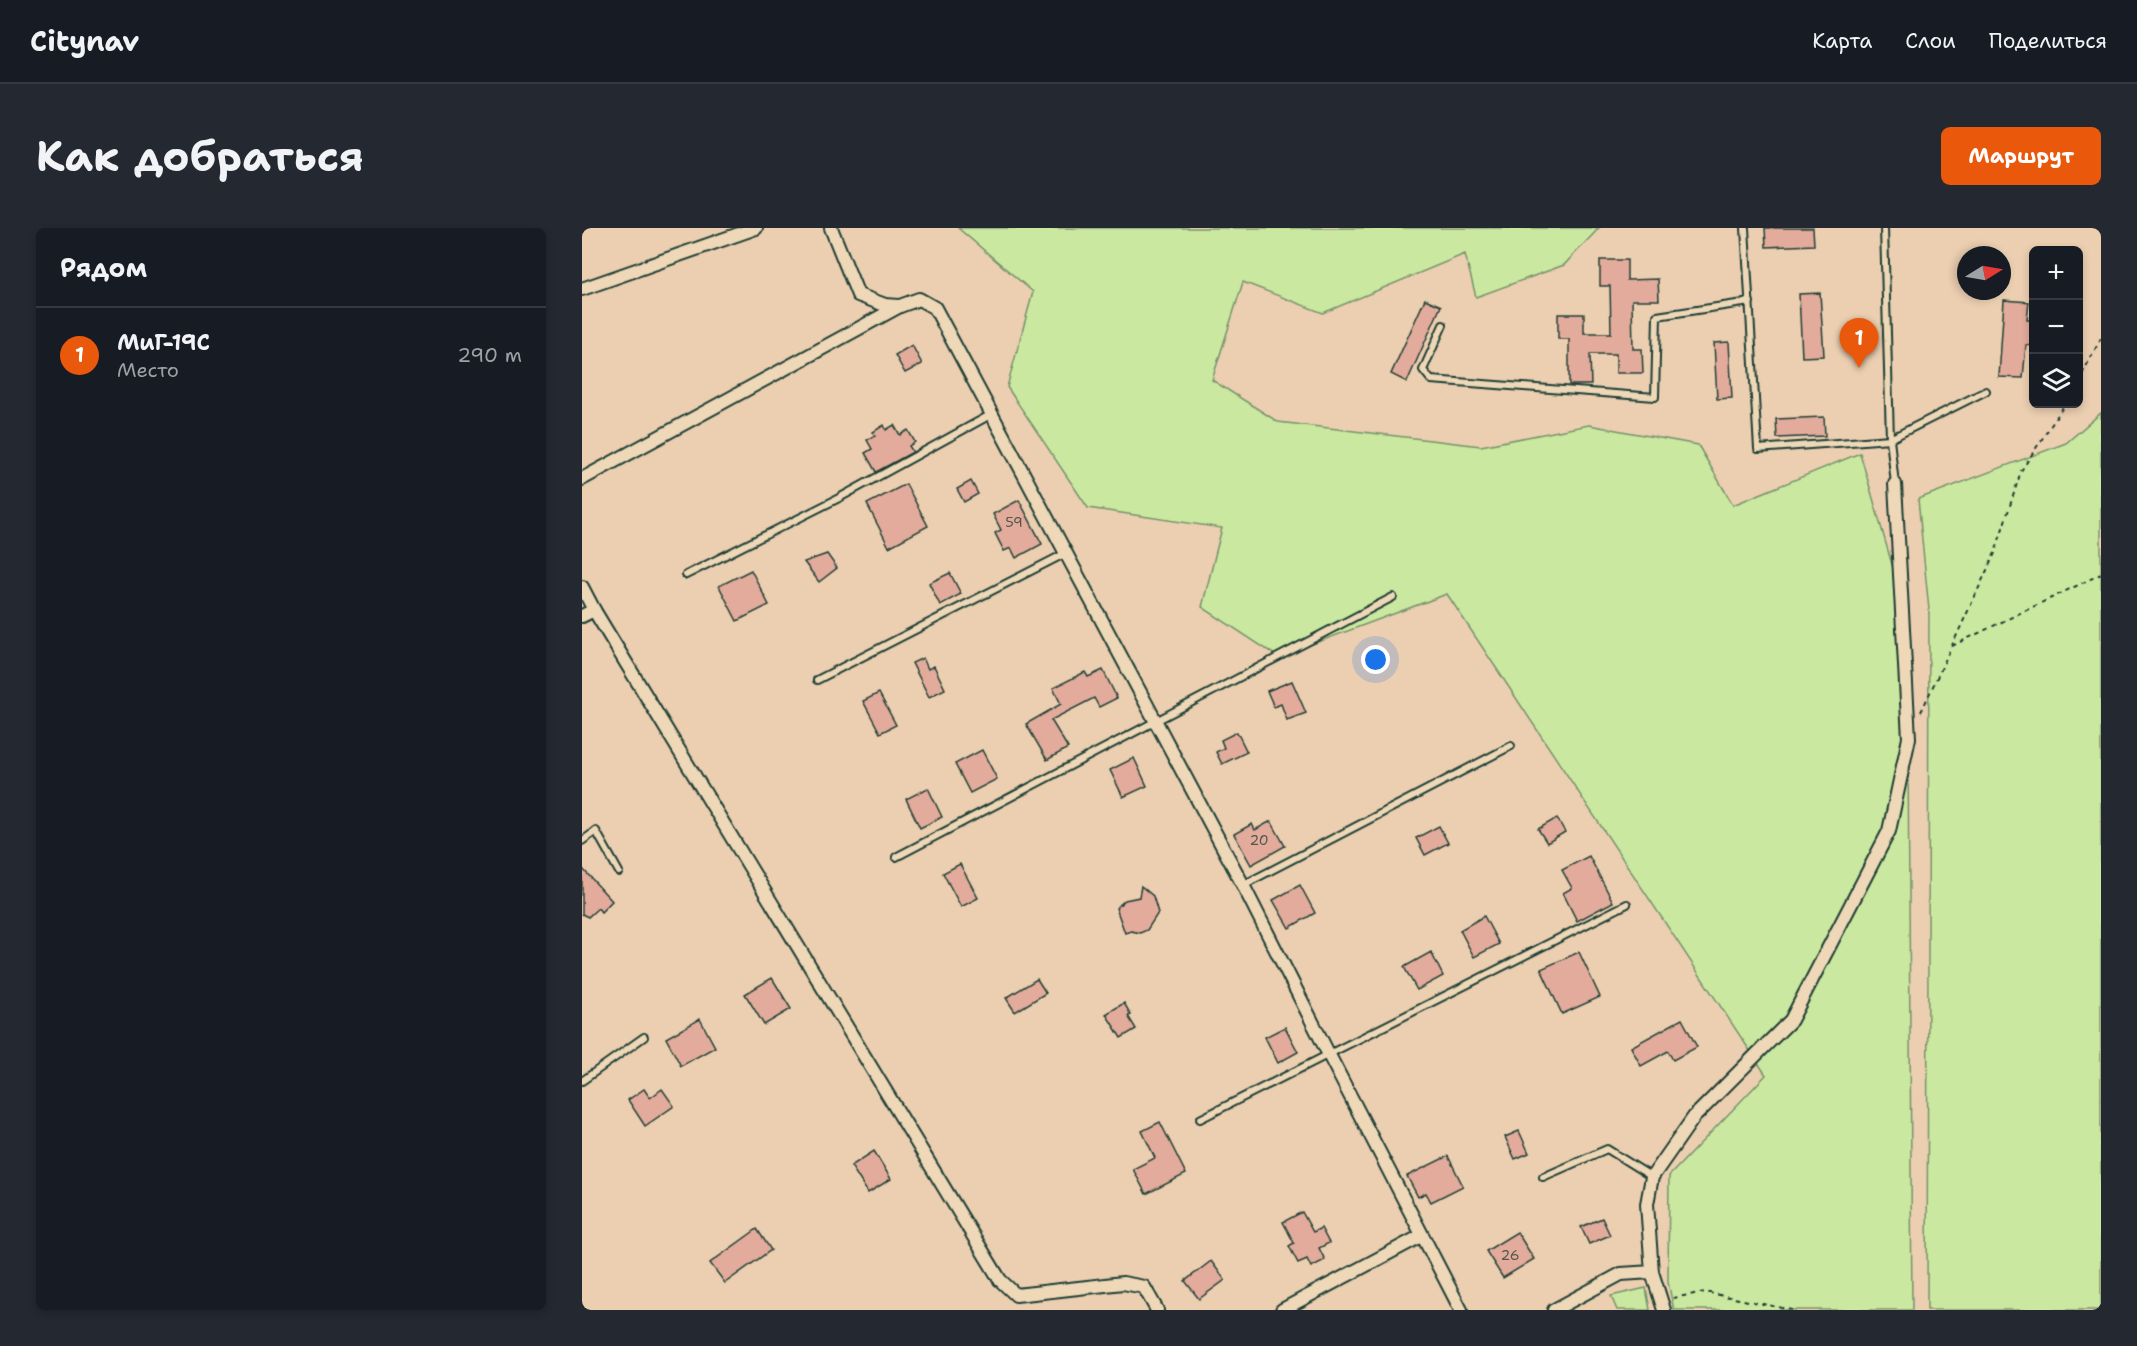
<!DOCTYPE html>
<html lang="ru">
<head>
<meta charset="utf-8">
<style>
	body { margin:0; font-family:"Shantell Sans",sans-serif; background:#242831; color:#f1f3f6 }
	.controls { position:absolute; right:18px; top:18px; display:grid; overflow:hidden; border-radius:9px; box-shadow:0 3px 9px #0003 }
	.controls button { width:54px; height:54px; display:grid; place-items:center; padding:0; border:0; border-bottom:2px solid #363941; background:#171b24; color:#f1f3f6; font:30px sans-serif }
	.compass { position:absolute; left:1375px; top:18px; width:54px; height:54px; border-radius:50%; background:#171b24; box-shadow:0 3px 9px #0003; rotate:79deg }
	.you { position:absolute; left:794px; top:432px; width:21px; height:21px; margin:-15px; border:4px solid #fff; border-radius:50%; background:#1a73e8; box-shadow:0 0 0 9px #1a73e833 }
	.badge { display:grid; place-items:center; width:39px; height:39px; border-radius:50%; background:#ea580c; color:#fff; font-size:20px; font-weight:700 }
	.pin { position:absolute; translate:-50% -50px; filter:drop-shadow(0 2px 3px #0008) }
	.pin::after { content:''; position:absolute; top:32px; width:21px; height:18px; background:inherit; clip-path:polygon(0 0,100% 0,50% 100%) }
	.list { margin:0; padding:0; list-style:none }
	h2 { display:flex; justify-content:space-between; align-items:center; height:78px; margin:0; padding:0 24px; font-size:26px }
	h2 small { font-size:20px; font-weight:400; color:#9ea1a6 }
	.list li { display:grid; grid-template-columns:39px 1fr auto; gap:18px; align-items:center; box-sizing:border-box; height:96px; padding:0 24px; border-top:2px solid #363941 }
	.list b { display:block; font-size:22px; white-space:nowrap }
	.list p { margin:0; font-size:20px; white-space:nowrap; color:#9ea1a6 }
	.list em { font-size:20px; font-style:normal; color:#9ea1a6 }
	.icon { flex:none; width:33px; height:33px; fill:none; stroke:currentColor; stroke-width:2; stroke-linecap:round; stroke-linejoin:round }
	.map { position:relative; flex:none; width:1519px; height:1082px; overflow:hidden; border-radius:9px }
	header { display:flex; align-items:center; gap:36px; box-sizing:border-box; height:84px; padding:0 30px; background:#171b24; border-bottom:2px solid #363941 }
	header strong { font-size:28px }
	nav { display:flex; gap:33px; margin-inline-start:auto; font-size:21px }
	.intro { display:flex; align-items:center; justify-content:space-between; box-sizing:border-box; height:144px; padding:0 36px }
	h1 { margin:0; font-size:42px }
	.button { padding:15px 27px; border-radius:9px; background:#ea580c; color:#fff; font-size:21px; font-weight:700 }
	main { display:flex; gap:36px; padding:0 36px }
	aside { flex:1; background:#171b24; border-radius:9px; box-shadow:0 3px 9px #0003 }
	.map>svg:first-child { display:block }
	.green { fill:#cbe8a0; stroke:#75926a; stroke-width:1.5 }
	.building { fill:#e3ab9b; stroke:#1f3d34; stroke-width:1.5 }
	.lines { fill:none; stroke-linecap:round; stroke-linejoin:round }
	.service-casing { stroke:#1f3d34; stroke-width:10 }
	.minor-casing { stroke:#1f3d34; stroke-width:16 }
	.path { stroke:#1f3d34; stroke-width:2; stroke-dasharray:4.5 4.5; stroke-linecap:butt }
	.service { stroke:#eed8b7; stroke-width:6 }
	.minor { stroke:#eed8b7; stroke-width:12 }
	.labels { text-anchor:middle; stroke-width:4.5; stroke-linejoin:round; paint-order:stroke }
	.number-label { font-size:14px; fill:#50584e }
</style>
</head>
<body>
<header>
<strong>Citynav</strong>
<nav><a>Карта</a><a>Слои</a><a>Поделиться</a></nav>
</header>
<div class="intro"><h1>Как добраться</h1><a class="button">Маршрут</a></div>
<main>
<aside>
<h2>Рядом<small></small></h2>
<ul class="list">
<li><span class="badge">1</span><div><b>МиГ-19С</b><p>Место</p></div><em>290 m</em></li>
</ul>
</aside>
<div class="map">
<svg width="1519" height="1082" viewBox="0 0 1519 1082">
	<rect width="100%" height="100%" fill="#eccfb1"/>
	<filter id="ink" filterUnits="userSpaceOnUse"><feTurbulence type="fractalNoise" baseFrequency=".0167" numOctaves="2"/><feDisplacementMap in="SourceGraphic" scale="12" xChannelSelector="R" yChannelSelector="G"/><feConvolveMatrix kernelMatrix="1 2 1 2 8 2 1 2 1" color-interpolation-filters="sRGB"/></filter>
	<g filter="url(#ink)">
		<g class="green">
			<polygon points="376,0 1017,0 982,37 894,69 883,26 741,85 661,54 630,152 696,194 899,218 1007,197 1116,217 1151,277 1278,225 1325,389 1330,1082 1092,1082 1086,1054 1087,948 1184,847 865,366 696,429 620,379 640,300 506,280 425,159 451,64"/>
			<polygon points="1519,185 1519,1082 1345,1082 1347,382 1336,271 1484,215"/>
			<polygon points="1064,1060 1068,1082 1035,1082 1029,1068"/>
		</g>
		<g class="building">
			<polygon points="1183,0 1231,0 1232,17 1184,19"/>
			<polygon points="1018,32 1045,32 1045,52 1076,51 1077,72 1050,72 1051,121 1060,121 1061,145 1034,145 1034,126 1008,126 1009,157 987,157 987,111 976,111 976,86 1002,86 1002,105 1029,105 1028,58 1018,58"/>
			<polygon points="1238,65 1242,128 1220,129 1217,66"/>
			<polygon points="843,71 859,78 825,154 809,146"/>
			<polygon points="1422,72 1447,74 1445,92 1452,92 1452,118 1444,117 1441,150 1417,149"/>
			<polygon points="1147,114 1150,170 1135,171 1132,115"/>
			<polygon points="330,117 340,136 323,145 313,127"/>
			<polygon points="1242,189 1243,208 1195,210 1194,191"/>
			<polygon points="302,197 304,202 312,197 318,207 326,202 333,214 327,218 331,224 294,244 283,225 290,221 285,212 293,208 291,204"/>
			<polygon points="389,253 396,266 382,274 375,261"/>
			<polygon points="324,256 346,298 307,319 285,276"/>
			<polygon points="437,272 460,316 434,330 429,320 422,323 413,305 419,302 411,286"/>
			<polygon points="245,326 255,340 237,354 222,334"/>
			<polygon points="169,342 187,377 155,393 137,358"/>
			<polygon points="368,345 379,366 358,377 347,355"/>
			<polygon points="341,430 346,441 352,438 363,461 347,469 330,435"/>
			<polygon points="521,442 535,470 517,479 512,470 469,492 486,520 465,532 444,496 479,476 471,460 503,444 506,449"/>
			<polygon points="710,453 724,485 705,492 699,476 692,479 685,463"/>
			<polygon points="297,465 314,497 298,505 281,473"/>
			<polygon points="655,504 665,524 640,536 634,524 642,520 639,512"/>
			<polygon points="400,522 415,551 388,565 373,536"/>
			<polygon points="552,530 565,558 541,569 528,542"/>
			<polygon points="346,560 360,589 338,600 324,571"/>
			<polygon points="975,590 983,604 965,615 956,601"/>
			<polygon points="689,593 703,618 669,637 652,606 670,596 673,602"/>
			<polygon points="857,598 866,615 843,627 834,610"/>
			<polygon points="1007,628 1031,674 995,693 981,665 990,660 980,642"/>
			<polygon points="378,636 396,670 379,679 361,645"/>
			<polygon points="0,640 30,673 19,684 16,680 6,689 0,686"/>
			<polygon points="718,657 733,685 707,700 691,672"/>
			<polygon points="559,658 571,668 576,685 565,702 558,705 549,703 543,705 534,680 543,672 557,669"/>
			<polygon points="902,688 917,716 892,729 878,702"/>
			<polygon points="849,724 861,748 835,762 822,739"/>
			<polygon points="997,724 1018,769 980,786 959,741"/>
			<polygon points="190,750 209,781 182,797 163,766"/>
			<polygon points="455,751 464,765 433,784 424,770"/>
			<polygon points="542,775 549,787 546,788 554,801 539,810 524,786"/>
			<polygon points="118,791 133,819 99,838 84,810"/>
			<polygon points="1100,791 1115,819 1091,832 1086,823 1059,838 1049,819"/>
			<polygon points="703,799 716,824 696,835 683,809"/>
			<polygon points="62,861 68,870 80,861 92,878 63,898 46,872"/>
			<polygon points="578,894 604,946 564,966 551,941 573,930 560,903"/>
			<polygon points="937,903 947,925 933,931 923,909"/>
			<polygon points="292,923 309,951 286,965 269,938"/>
			<polygon points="866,928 881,958 849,974 844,965 836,969 825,948"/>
			<polygon points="720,984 731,1004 739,1000 747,1015 737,1020 743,1032 729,1039 725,1031 716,1035 707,1018 712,1015 701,994"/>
			<polygon points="1020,990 1028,1007 1007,1016 999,999"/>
			<polygon points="175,1001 189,1022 143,1055 128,1035"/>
			<polygon points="935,1004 952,1031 921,1050 904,1023"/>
			<polygon points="629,1033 643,1052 617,1071 603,1053"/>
		</g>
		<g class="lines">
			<defs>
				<g id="service">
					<polyline points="1163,0 1176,221 1308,211 1313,256"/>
					<polyline points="1302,0 1308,211 1404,163"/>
					<polyline points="861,97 841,142 849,152 1073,169 1075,88 1168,74"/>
					<polyline points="104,347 257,270 410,186"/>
					<polyline points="235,452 484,325"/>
					<polyline points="0,613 14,603 37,644"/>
					<polyline points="314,629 811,369"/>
					<polyline points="661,657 929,518"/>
					<polyline points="0,853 62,809"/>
					<polyline points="618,891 1045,676"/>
					<polyline points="961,949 1025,921 1070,949"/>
				</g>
				<g id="minor">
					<polyline points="249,0 276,67 303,77 317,78"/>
					<polyline points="0,61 174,0"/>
					<polyline points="0,251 318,78 337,71 353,80 661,657 746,825 879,1082"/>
					<polyline points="0,359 12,382 418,1052 434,1067 541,1055 562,1059 575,1082"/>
					<polyline points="0,388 12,382"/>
					<polyline points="700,1082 839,1008"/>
					<polyline points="972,1082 1039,1046 1070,1044"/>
					<polyline points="1082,1082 1070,1044 1065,976 1070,949 1112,889 1209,792 1307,603 1327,510 1313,256"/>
				</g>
			</defs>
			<use href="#service" class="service-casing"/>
			<use href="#minor" class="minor-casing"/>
			<g class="path">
				<polyline points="1496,154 1519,110"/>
				<polyline points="1370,418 1519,346"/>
				<polyline points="1339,484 1413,325 1439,243 1483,176"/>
				<polyline points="1091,1070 1123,1064 1210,1082"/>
			</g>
			<use href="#service" class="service"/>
			<use href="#minor" class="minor"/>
		</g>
	</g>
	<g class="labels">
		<g class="number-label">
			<text x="432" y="299">59</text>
			<text x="677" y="617">20</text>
			<text x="928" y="1032">26</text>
		</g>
	</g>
</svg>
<div class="controls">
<button>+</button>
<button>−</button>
<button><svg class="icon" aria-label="layers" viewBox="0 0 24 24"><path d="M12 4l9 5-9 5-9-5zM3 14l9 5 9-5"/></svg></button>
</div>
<svg class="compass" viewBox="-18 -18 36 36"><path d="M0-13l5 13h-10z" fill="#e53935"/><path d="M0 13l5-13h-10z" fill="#9ea1a6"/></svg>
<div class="you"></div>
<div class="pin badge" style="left:1277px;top:140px">1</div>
</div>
</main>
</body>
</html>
